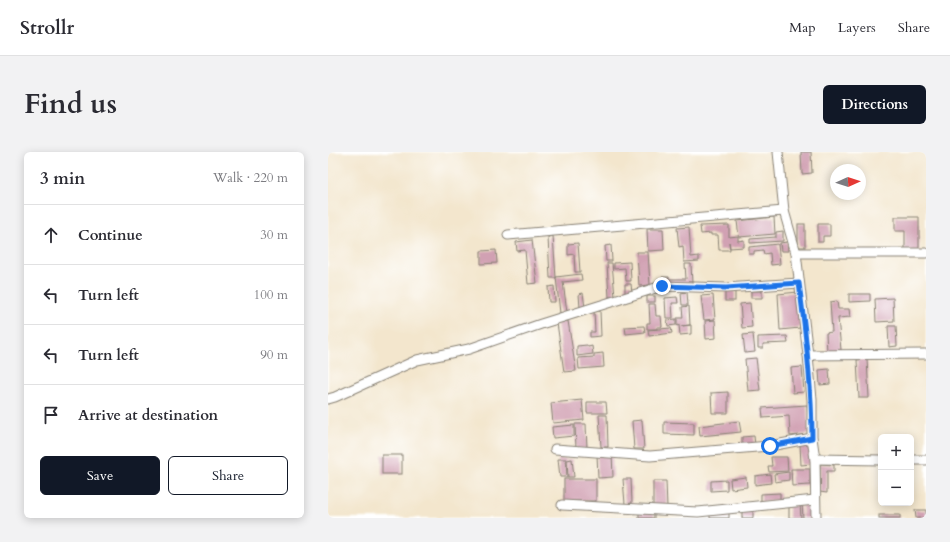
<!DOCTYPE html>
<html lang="en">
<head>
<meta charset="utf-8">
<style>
	body { margin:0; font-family:Cardo,serif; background:#f2f2f3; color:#2b2b33 }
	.controls { position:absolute; right:12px; bottom:12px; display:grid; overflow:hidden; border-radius:6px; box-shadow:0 2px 10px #0003 }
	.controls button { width:36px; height:36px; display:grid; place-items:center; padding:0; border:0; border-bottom:1px solid #e1e1e2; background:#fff; color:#2b2b33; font:20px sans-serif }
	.compass { position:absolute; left:502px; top:12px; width:36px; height:36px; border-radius:50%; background:#fff; box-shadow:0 2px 10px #0003; rotate:87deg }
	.stop { position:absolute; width:12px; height:12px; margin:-9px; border:3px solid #1a73e8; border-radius:50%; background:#fff }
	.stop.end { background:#1a73e8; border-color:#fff; box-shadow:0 1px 4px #0008 }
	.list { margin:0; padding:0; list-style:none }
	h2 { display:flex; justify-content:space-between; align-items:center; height:52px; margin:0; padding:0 16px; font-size:17px }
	h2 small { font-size:13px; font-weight:400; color:#7c7c81 }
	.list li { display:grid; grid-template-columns:26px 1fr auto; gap:12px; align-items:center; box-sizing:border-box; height:60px; padding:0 16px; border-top:1px solid #e1e1e2 }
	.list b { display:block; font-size:15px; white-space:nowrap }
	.list em { font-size:13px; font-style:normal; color:#7c7c81 }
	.actions { display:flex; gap:8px; padding:12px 16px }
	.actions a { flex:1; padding:9px 0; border:1px solid #111827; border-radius:6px; text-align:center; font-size:14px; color:#111827 }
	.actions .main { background:#111827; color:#fff }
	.icon { flex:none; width:22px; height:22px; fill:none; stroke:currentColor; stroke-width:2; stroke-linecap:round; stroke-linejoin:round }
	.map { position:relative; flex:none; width:598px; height:366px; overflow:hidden; border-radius:6px }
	header { display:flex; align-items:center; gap:24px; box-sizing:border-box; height:56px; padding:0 20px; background:#fff; border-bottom:1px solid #e1e1e2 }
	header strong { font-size:19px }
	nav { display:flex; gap:22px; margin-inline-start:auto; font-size:14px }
	.intro { display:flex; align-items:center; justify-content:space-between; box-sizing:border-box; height:96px; padding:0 24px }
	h1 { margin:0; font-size:28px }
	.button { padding:10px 18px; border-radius:6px; background:#111827; color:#fff; font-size:14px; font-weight:700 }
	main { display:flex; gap:24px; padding:0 24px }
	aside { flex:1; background:#fff; border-radius:6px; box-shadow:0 2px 10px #0003 }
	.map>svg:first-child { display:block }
	.building { fill:#d1a1b3 }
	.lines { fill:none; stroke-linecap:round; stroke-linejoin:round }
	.street-casing { stroke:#888174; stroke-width:11 }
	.street { stroke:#fff; stroke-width:9 }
	.route { stroke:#1a73e8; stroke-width:5 }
</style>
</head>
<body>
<header>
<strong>Strollr</strong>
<nav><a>Map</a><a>Layers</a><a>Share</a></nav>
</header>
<div class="intro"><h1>Find us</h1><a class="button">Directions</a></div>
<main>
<aside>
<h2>3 min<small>Walk · 220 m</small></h2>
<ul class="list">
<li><svg class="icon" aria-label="ahead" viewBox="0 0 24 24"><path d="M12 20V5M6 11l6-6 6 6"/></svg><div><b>Continue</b></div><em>30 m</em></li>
<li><svg class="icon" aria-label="left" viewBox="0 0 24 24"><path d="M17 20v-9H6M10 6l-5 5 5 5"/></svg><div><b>Turn left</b></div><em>100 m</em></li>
<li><svg class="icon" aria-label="left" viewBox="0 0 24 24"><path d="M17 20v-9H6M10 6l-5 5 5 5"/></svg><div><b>Turn left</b></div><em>90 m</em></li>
<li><svg class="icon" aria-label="arrive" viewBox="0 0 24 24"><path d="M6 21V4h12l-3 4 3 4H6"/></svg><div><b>Arrive at destination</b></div></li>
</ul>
<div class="actions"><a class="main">Save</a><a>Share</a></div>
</aside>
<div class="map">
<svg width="598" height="366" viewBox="0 0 598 366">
	<rect width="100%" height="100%" fill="#fff"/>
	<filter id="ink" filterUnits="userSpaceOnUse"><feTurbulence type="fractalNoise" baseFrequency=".025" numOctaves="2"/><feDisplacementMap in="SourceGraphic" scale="8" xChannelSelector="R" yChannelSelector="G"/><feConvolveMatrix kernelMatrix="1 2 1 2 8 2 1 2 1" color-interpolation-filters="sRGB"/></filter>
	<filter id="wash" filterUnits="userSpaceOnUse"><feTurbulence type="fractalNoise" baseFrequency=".012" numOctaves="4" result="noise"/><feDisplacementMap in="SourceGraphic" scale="16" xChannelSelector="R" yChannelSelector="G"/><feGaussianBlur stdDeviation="0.9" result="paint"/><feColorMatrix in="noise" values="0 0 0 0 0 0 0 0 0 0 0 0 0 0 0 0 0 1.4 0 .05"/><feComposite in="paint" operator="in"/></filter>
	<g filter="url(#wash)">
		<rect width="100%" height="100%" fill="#f3e6cd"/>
		<g id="blocks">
			<g class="building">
				<polygon points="473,0 483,0 484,21 474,22"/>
				<polygon points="446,65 447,82 411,85 409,69"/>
				<polygon points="567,65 591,65 591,99 577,99 577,79 567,79"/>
				<rect x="470" y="72" width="7" height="23"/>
				<polygon points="490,72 502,72 502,84 495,84 495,90 490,90"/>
				<polygon points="401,73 401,85 410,84 410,89 416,88 416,95 402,96 401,90 402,98 391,98 390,83 383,83 383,81 373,82 372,74"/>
				<polygon points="361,75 363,105 371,104 371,109 356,110 355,94 351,95 349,76"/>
				<polygon points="319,77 335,77 336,98 320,99"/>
				<polygon points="455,79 455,89 422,91 422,87 448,85 448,80"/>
				<polygon points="225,84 228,126 222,126 220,85"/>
				<polygon points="204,88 209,131 200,132 197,98 189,99 188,90"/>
				<polygon points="459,90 460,99 453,99 452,91"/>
				<polygon points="250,91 252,120 247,120 246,102 240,103 240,92"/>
				<polygon points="450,92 452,112 443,113 442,101 436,102 435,98 426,99 426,102 421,102 421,95"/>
				<polygon points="283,93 284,109 278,109 277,94"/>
				<polygon points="168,98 169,111 153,112 153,99"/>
				<polygon points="309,100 320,100 322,133 311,134"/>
				<polygon points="302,110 303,129 298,129 297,116 286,117 286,111"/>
				<polygon points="279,111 284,111 287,145 281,145"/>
				<polygon points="357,112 363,112 364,131 335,133 334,125 341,125 341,127 358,127"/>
				<polygon points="253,122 254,128 235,130 239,160 232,161 228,125"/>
				<polygon points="297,132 303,132 304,141 297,141"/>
				<polygon points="226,134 227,150 221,150 220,135"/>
				<rect x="397" y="139" width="10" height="10"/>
				<rect x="423" y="139" width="11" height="7"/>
				<polygon points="359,140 360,153 354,153 353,141"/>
				<polygon points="470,140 472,176 452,178 450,142"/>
				<polygon points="255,141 257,156 252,156 251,142"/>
				<polygon points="521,142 542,142 542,149 521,150"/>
				<polygon points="385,143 387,167 376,168 373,144"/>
				<rect x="319" y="144" width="8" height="6"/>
				<polygon points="349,145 350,151 344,151 345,166 338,166 337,146"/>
				<polygon points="565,146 566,169 548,170 547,147"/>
				<polygon points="509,149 510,157 521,157 522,165 510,166 513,198 499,200 498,181 504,180 502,150"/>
				<polygon points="422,151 424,175 414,176 412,152"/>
				<polygon points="321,152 327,152 328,164 333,164 334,175 329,175 329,177 319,177 319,171 322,171"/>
				<polygon points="361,154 362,173 353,174 363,173 363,182 352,183 351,173 349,174 349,166 355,166 354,155"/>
				<polygon points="266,159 272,159 273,184 262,185 262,180 267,180"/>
				<polygon points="348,167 348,173 340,174 339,168"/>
				<polygon points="387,168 388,186 378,187 377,169"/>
				<polygon points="240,169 248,219 236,220 229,171"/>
				<polygon points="316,174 317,180 298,182 297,175"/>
				<polygon points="560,174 568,174 569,194 561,195"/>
				<polygon points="343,176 344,181 321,184 320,178"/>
				<polygon points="425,182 427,200 417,201 415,183"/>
				<polygon points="459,184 460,191 435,192 435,196 430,196 430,185"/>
				<polygon points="259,193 260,195 264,194 265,202 249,204 249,194"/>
				<polygon points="275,201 276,215 251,217 250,206 266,205 266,202"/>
				<polygon points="428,206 432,238 420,239 417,207"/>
				<polygon points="539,207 541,246 531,246 529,208"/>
				<polygon points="474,215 476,240 465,241 463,216"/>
				<polygon points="501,217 502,232 492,233 491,218"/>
				<polygon points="400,240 400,261 384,261 383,241"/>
				<polygon points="254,248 256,268 225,271 223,251"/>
				<polygon points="259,250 278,250 279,261 259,261"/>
				<polygon points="479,253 481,282 462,284 461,264 435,266 434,256"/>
				<polygon points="271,263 279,263 280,295 273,295"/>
				<polygon points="314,268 316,297 306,297 304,269"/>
				<polygon points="411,269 413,280 372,284 371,274"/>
				<polygon points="336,270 366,271 366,283 336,282"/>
				<polygon points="247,272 258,272 259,297 248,297"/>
				<polygon points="246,273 246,284 225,286 224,275"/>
				<polygon points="426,284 427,293 414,293 414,285"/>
				<polygon points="482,291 484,312 473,313 472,292"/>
				<polygon points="284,301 285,325 270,326 269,302"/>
				<rect x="54" y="303" width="20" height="19"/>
				<polygon points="443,305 459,305 460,319 441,320 440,314 444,314"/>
				<polygon points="230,307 238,307 239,325 232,325"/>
				<polygon points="244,307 246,325 240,325 239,308"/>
				<polygon points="492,312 506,313 506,319 499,319 499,341 492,340"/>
				<polygon points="463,317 482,317 482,333 464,334"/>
				<polygon points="461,320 461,328 447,330 446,322"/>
				<polygon points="442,322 443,331 427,333 427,324"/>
				<polygon points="418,325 419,335 403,337 402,327"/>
				<rect x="236" y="327" width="32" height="22"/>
				<polygon points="295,327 303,327 304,351 297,352"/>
				<polygon points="399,328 399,338 383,339 383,329"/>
				<polygon points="325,329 338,329 339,355 325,355"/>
				<polygon points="452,341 452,349 433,350 433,342"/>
				<polygon points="483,350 484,366 475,366 474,351"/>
				<polygon points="472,352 473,366 461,366 461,353"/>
				<rect x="414" y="357" width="11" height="9"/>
				<polygon points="587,358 598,358 598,366 588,366"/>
				<rect x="311" y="359" width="15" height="7"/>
				<polygon points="401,361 401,366 382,366 382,362"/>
				<rect x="551" y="363" width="21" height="3"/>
			</g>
		</g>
	</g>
	<g filter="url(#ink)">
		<use href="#blocks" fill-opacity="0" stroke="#888174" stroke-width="1"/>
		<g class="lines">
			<defs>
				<g id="street">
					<polyline points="450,0 456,59 468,101 480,203 484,248 484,286 487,307 488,366"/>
					<polyline points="180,83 456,59"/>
					<polyline points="468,101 598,101"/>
					<polyline points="480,203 598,202"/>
					<polyline points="0,247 7,245 89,208 141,197 213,172 334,134 398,136 471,131"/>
					<polyline points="227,297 322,304 442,294 484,286"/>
					<polyline points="487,307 553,308"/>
					<polyline points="583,308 598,308"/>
					<polyline points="234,353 370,360 487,348"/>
				</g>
			</defs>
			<use href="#street" class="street-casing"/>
			<use href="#street" class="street"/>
		</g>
	</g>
	<g class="lines" filter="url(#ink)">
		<path class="route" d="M 334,134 L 398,136 L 471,131 C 478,183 484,234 484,286 L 442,294"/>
	</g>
</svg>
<div class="controls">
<button>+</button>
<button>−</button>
</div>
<svg class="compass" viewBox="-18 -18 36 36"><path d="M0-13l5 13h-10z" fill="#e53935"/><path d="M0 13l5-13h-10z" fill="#7c7c81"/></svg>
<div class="stop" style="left:442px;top:294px"></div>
<div class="stop end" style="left:334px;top:134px"></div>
</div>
</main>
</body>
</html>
